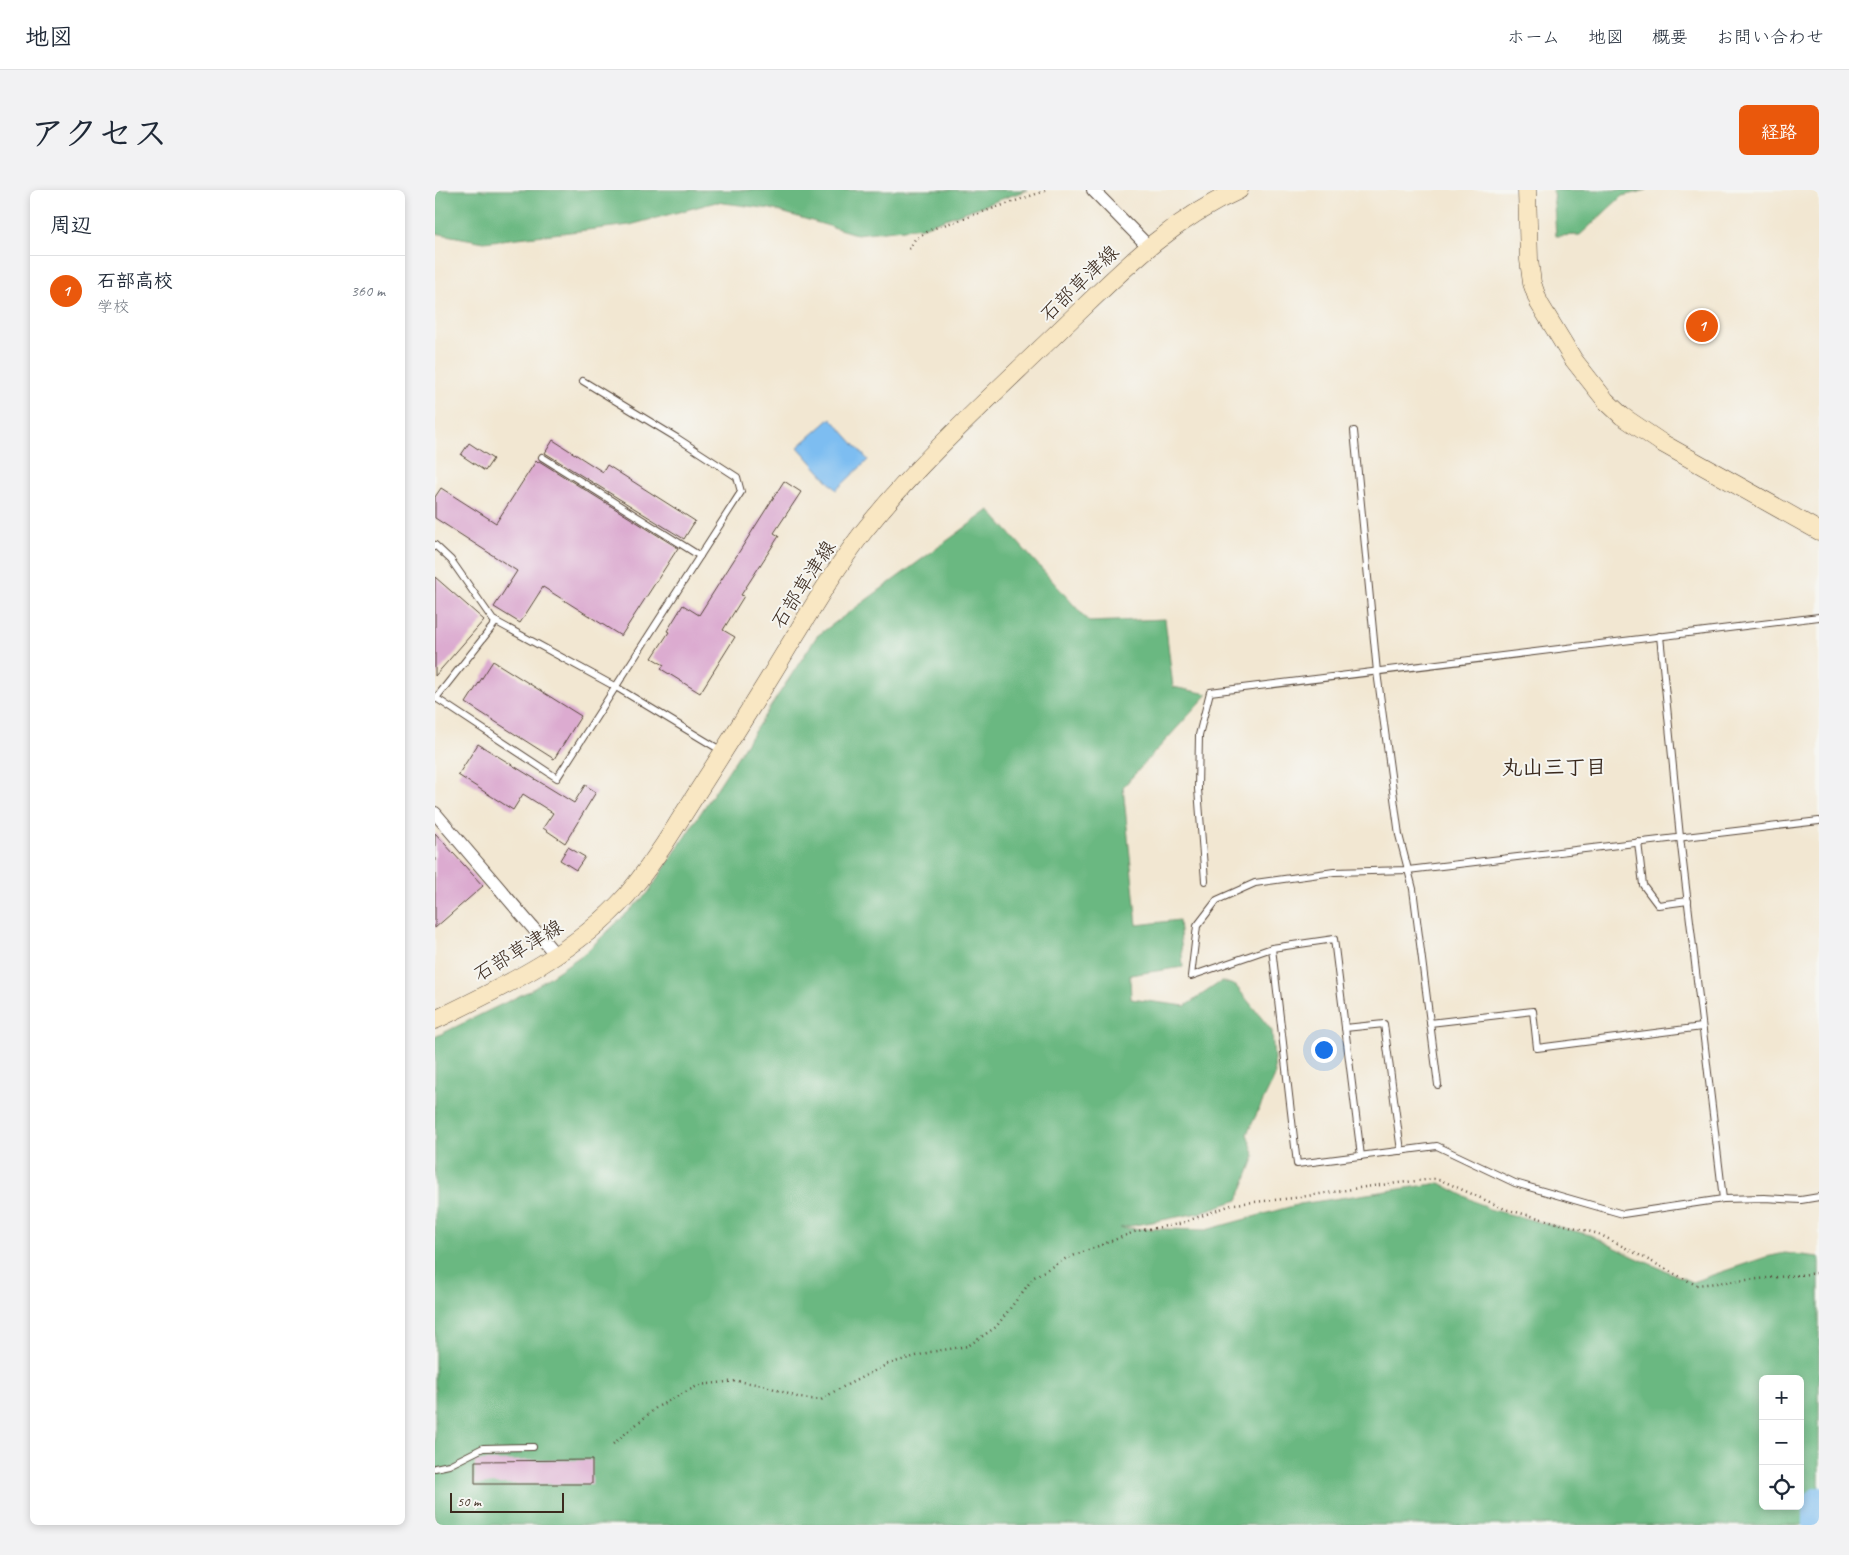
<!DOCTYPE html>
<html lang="ja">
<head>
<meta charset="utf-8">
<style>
	body { margin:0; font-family:Caveat,"Klee One",sans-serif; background:#f2f2f3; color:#1f2937 }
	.controls { position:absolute; right:15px; bottom:15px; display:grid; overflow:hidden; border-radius:8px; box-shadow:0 2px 8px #0003 }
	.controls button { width:45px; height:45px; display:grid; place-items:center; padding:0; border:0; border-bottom:1px solid #e0e1e3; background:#fff; color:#1f2937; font:25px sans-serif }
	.scale { position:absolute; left:15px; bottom:12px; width:114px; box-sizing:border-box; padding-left:5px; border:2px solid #3b2a1e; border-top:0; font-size:14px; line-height:18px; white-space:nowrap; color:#3b2a1e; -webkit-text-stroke:4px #f6f6f2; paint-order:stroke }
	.you { position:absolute; left:888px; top:859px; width:18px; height:18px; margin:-12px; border:4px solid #fff; border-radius:50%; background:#1a73e8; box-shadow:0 0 0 8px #1a73e833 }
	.badge { display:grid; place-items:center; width:32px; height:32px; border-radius:50%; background:#ea580c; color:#fff; font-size:16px; font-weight:700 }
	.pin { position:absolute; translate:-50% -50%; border:2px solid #fff; box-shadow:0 1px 5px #0006 }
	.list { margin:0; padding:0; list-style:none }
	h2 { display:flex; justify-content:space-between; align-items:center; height:65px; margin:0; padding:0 20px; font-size:21px }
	h2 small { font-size:16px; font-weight:400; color:#747a83 }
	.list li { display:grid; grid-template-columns:32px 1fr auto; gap:15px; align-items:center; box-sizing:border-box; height:70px; padding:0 20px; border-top:1px solid #e0e1e3 }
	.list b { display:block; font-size:19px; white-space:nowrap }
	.list p { margin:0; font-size:16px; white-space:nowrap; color:#747a83 }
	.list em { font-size:16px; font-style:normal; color:#747a83 }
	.icon { flex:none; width:28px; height:28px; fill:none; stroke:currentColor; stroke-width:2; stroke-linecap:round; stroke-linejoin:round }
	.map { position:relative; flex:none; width:1384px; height:1335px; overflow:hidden; border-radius:8px }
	header { display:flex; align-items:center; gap:30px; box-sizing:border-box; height:70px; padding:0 25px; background:#fff; border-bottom:1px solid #e0e1e3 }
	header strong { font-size:24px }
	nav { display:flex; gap:28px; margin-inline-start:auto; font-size:18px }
	.intro { display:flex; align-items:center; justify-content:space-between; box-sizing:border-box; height:120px; padding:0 30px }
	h1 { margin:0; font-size:35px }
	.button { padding:12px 22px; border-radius:8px; background:#ea580c; color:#fff; font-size:18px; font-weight:700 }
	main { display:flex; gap:30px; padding:0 30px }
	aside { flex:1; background:#fff; border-radius:8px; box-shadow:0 2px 8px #0003 }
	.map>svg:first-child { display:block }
	.forest { fill:#6bb881; stroke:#537150; fill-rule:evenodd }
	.water { fill:#7dbdf1; stroke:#5c7488 }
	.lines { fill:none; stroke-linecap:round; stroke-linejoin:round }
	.river { stroke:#7dbdf1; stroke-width:28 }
	.building { fill:#dcabd0 }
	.lane-casing { stroke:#564639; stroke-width:8 }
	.street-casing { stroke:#564639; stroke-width:14 }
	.secondary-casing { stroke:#564639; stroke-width:19 }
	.path { stroke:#564639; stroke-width:2.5; stroke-dasharray:1 4; stroke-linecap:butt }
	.lane { stroke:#fff; stroke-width:6 }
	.street { stroke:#fff; stroke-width:12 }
	.secondary { stroke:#f9e7c3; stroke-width:18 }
	.labels { text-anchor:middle; stroke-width:4; stroke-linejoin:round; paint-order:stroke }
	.street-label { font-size:20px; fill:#3b2a1e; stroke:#f6f6f2 }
	.neighbourhood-label { font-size:21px; font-weight:bold; fill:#3b2a1e; stroke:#f6f6f2 }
</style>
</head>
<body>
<header>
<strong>地図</strong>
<nav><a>ホーム</a><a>地図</a><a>概要</a><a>お問い合わせ</a></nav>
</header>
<div class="intro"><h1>アクセス</h1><a class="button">経路</a></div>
<main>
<aside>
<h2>周辺<small></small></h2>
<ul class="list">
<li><span class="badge">1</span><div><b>石部高校</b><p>学校</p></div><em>360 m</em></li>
</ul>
</aside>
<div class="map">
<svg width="1384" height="1335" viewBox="0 0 1384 1335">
	<rect width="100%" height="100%" fill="#f6f6f2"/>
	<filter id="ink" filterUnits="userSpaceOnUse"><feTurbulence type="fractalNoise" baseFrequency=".02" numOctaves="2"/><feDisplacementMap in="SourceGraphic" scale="10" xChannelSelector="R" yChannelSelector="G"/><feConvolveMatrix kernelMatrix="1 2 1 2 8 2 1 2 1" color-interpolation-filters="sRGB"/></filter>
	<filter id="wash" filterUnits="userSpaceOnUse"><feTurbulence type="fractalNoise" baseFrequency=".0096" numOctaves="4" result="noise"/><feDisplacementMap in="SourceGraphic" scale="20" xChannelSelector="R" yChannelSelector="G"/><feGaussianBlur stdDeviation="1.12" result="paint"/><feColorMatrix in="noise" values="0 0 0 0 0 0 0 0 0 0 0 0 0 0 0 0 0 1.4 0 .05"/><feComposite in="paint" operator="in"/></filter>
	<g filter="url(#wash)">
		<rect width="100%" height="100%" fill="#f2e7d2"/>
		<g class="forest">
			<polygon points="0,0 592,0 488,37 421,44 336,19 281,12 195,35 49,52 0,43"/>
			<polygon points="1118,0 1212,0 1187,6 1145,45 1121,46"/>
			<path d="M 554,320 L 654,432 L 730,429 L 738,497 L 773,504 L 688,597 L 702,735 L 744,730 L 748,777 L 695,785 L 696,809 L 750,816 L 787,791 L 801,796 L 837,841 L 840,886 L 812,944 L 820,966 L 803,1010 L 763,1023 L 685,1038 L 771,1040 L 865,1014 L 1005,993 L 1054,1019 L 1155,1045 L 1197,1066 L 1257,1092 L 1331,1067 L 1350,1063 L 1384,1067 L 1384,1335 L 0,1335 L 0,847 L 94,801 L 150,763 L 213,703 L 382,446 ZM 1328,1189 L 1365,1189 L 1365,1316 L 1328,1316 Z"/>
		</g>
		<polygon class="water" points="396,228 433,270 401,300 363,257"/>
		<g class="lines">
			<polyline class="river" points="1382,1335 1382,1314 1384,1311"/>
		</g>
		<g id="blocks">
			<g class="building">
				<polygon points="118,250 168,282 172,275 260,331 249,349 110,263"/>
				<polygon points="34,253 58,269 50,281 26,265"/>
				<polygon points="101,271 103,273 104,271 243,358 186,446 108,397 85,433 59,417 82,381 0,328 0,307 6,298 61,333"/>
				<polygon points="349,291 366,302 339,343 344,346 306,405 309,406 288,440 300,447 265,503 226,479 229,475 217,468 234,442 232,441 248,415 264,425"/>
				<polygon points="0,387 49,430 0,486"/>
				<polygon points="58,471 146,526 119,569 31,513"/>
				<polygon points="43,554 139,613 150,595 161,602 130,653 108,638 118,623 88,604 78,620 23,585"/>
				<polygon points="0,643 48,696 0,738"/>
				<polygon points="133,657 150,667 141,680 125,670"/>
				<polygon points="157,1270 157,1294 40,1294 40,1271"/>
			</g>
		</g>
	</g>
	<g filter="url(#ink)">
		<use href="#blocks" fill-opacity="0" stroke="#564639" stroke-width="1"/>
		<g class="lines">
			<defs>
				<g id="lane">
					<polyline points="919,241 942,482 964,645 978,699 1003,895"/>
					<polyline points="107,267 265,366"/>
					<polyline points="0,355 16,370 58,430 181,497 287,561"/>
					<polyline points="61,432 1,508 122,588 306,302 302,287 242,248 148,191"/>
					<polyline points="1225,446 1245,647 1288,1009 1329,1008 1366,1010 1384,1007"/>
					<polyline points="1203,652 1208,695 1223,715 1253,711"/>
					<polyline points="770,691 763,599 764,545 775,502 1384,427"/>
					<polyline points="837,758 862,974 1002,956 1080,993 1188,1024 1288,1009"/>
					<polyline points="995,833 1098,821 1102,858 1267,837"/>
					<polyline points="910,838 949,834 966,961"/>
					<polyline points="926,966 899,749 837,758 756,786 762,736 782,710 820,693 899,682 973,680 1384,631"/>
					<polyline points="0,1278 14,1275 48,1258 98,1257"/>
				</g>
				<g id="street">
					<polyline points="658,0 713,56"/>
					<polyline points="0,623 121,765"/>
				</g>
				<g id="secondary">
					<polyline points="1092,0 1094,70 1097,93 1104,113 1138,169 1171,211 1187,226 1227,253 1384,341"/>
					<path d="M 0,830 C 68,797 141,763 192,705 C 210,683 226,660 241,636 C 277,579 314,522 349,464 C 374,423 399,380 429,341 C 487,268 558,205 625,140 C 682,86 730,33 804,0"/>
				</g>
			</defs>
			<use href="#lane" class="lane-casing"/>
			<use href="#street" class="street-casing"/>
			<use href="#secondary" class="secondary-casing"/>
			<g class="path">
				<polyline points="474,59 480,49 497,39 613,0"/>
				<polyline points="178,1254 222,1217 264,1195 301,1191 328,1195 365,1208 386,1210 400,1201 453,1174 495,1162 533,1156 561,1137 599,1087 630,1069 702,1041 744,1034 799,1014 859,1008 937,996 999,989 1008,991 1070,1019 1164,1044 1261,1095 1384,1083"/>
			</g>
			<use href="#lane" class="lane"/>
			<use href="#street" class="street"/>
			<use href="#secondary" class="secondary"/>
		</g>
	</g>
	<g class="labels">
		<g class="street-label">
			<text transform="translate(644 93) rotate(-44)" y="7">石部草津線</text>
			<text transform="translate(368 394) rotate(-57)" y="7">石部草津線</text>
			<text transform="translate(83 760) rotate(-31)" y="7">石部草津線</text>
		</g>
		<g class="neighbourhood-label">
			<text x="1119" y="584">丸山三丁目</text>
		</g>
	</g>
</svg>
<div class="controls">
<button>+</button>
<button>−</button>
<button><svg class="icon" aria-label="locate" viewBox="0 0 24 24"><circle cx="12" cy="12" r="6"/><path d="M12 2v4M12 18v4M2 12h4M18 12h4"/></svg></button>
</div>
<div class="scale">50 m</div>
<div class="you"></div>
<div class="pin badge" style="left:1267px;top:136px">1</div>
</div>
</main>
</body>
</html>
